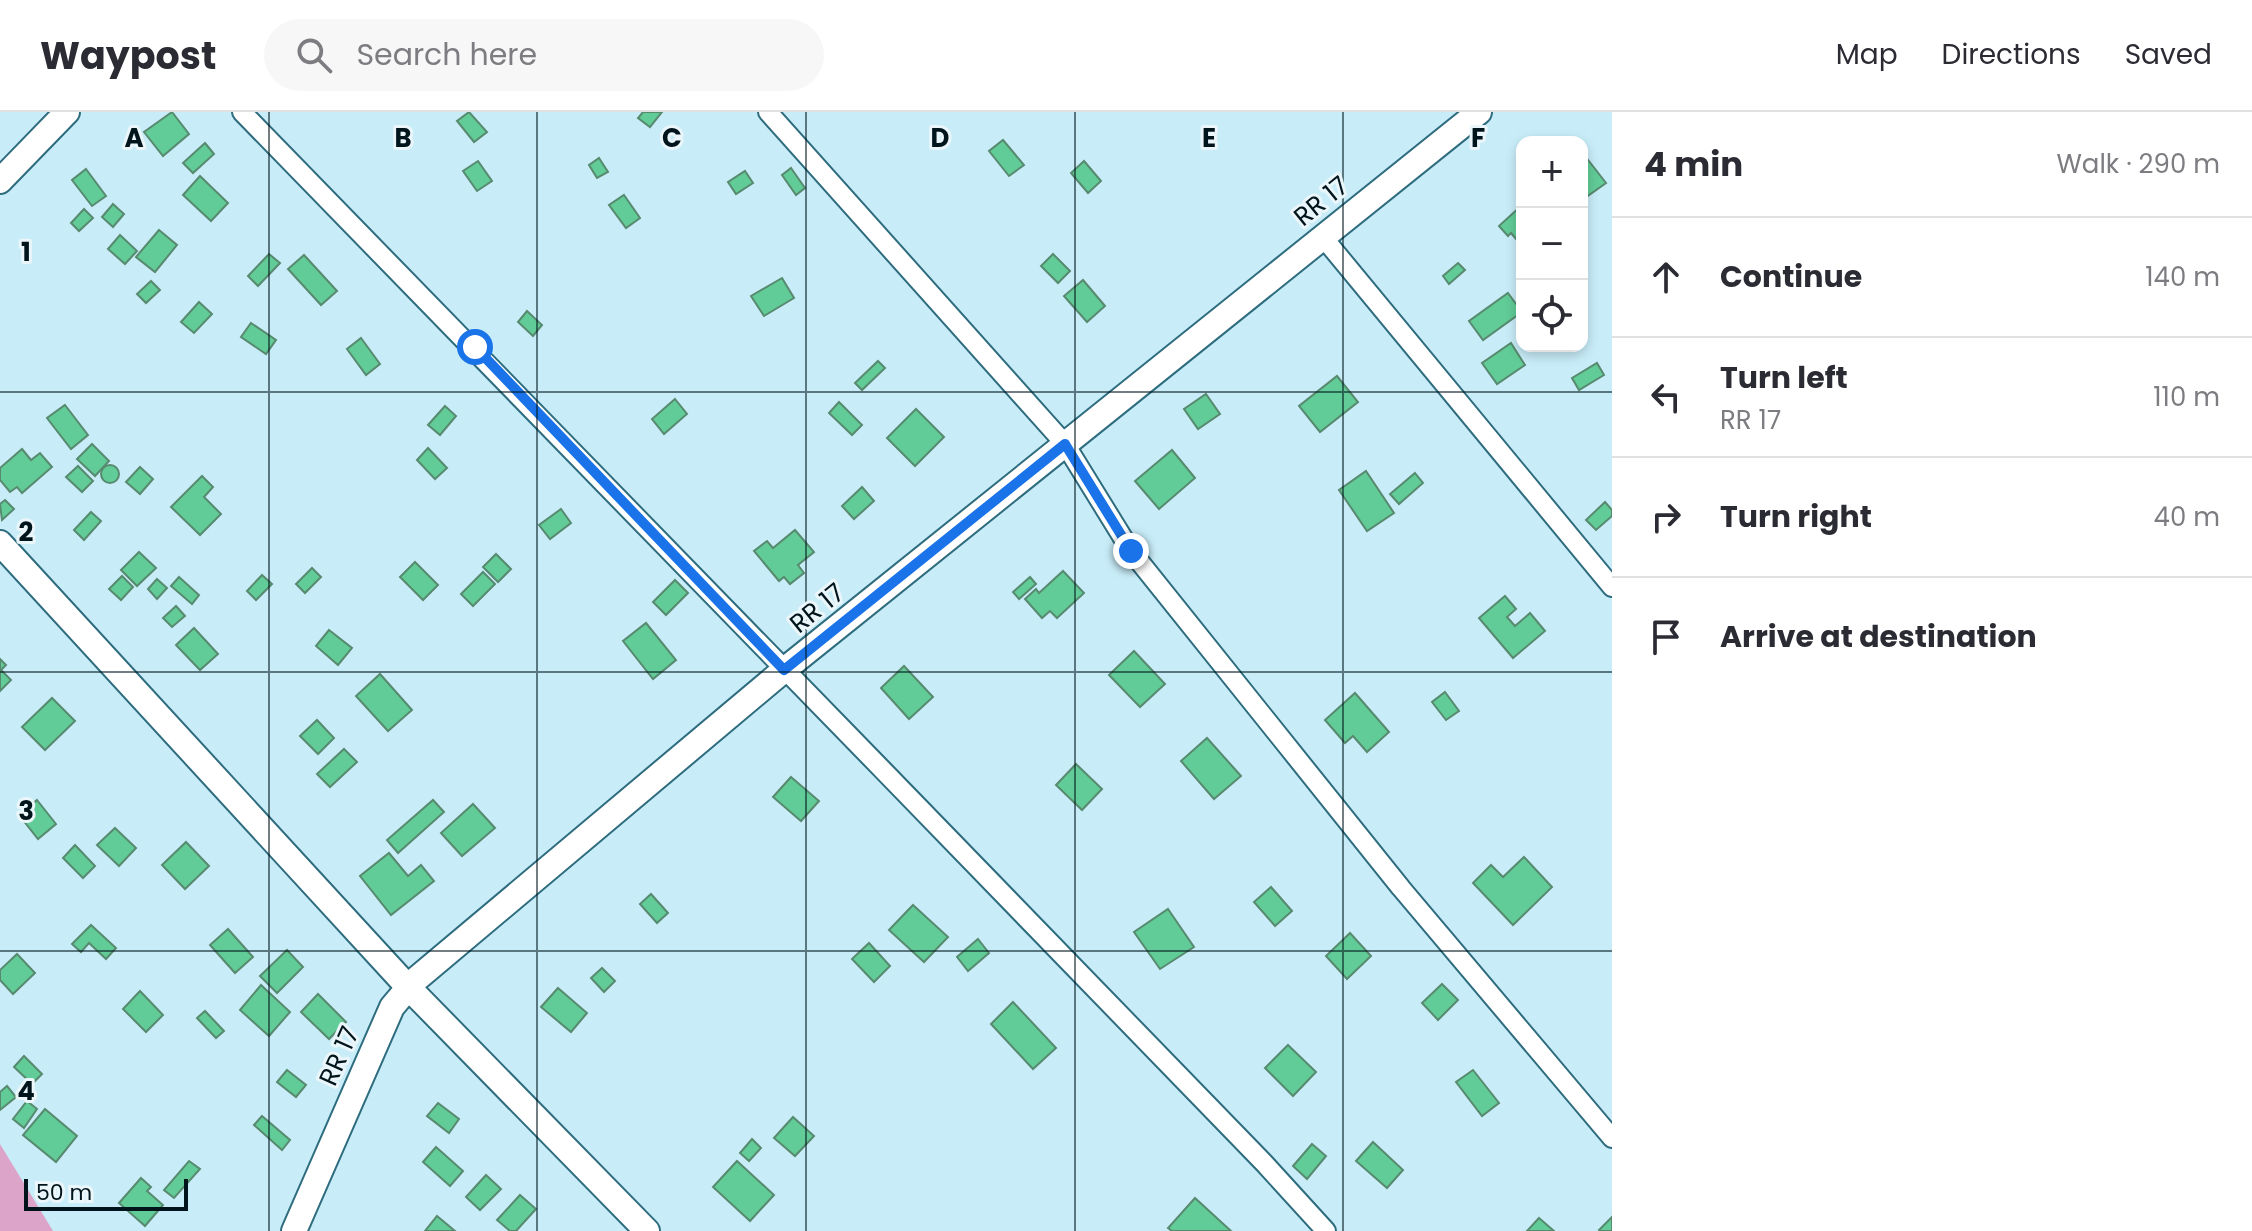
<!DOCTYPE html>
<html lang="en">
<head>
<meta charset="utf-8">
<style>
	body { margin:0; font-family:Poppins,sans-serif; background:#f7f7f7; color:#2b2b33 }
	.controls { position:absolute; right:24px; top:24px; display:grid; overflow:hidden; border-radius:16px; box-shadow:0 4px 12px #0003 }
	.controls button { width:72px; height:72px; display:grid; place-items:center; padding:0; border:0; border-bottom:2px solid #e1e1e2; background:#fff; color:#2b2b33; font:40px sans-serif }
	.scale { position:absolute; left:24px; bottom:20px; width:164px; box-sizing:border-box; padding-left:8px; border:4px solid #00141b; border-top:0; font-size:22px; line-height:28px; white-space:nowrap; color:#00141b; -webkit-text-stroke:6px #eaf6fa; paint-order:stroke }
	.stop { position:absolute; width:24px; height:24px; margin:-18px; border:6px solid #1a73e8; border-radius:50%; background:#fff }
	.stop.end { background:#1a73e8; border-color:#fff; box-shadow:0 2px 8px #0008 }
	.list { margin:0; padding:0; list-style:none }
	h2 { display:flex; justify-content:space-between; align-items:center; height:104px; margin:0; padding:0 32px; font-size:34px }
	h2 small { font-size:26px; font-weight:400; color:#7c7c81 }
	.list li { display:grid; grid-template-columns:52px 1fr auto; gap:24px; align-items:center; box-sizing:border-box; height:120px; padding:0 32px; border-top:2px solid #e1e1e2 }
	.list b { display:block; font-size:30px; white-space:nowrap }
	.list p { margin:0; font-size:26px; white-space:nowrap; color:#7c7c81 }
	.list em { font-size:26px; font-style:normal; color:#7c7c81 }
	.icon { flex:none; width:44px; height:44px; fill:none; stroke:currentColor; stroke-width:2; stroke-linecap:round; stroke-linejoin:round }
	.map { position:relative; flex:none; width:1612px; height:1119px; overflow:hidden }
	header { display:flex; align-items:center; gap:48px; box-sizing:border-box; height:112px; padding:0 40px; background:#fff; border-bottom:2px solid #e1e1e2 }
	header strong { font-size:38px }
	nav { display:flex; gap:44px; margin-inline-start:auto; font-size:28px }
	.search { width:560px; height:72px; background:#f7f7f7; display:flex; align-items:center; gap:20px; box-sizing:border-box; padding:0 28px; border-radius:44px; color:#7c7c81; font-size:30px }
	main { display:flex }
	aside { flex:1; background:#fff }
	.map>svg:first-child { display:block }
	.green { fill:#dba4c8 }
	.building { fill:#61cc97; stroke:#578a6f; stroke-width:2 }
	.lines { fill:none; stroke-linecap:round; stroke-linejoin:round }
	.street-casing { stroke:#2e6c7e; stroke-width:22 }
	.secondary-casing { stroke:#2e6c7e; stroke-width:28 }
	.street { stroke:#fff; stroke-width:18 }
	.secondary { stroke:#fff; stroke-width:24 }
	.route { stroke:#1a73e8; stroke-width:10 }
	.grid { fill:none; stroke:#00141b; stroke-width:2; stroke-opacity:0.55 }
	.labels { text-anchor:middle; stroke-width:6; stroke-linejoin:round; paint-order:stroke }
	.street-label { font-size:26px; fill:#00141b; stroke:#eaf6fa }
	.grid-label { font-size:26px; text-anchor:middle; font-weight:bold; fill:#00141b; stroke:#eaf6fa; stroke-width:6; stroke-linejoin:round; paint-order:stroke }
</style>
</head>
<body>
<header>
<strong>Waypost</strong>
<div class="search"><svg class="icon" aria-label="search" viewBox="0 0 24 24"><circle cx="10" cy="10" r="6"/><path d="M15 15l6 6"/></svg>Search here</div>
<nav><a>Map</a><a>Directions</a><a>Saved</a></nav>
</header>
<main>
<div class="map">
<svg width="1612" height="1119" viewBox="0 0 1612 1119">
	<rect width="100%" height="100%" fill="#c8edf9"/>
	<polygon class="green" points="0,1032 53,1119 0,1119"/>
	<g class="building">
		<polygon points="172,0 189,22 163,44 144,20"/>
		<polygon points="469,0 487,20 474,30 457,9"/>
		<polygon points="643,0 662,0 650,15 638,6"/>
		<polygon points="1003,28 1024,53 1009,64 989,39"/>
		<polygon points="205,31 214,42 193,61 183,51"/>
		<polygon points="1585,44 1606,71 1582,88 1582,46"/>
		<polygon points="599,46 608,60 597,66 589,53"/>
		<polygon points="478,49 492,69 477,79 463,59"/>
		<polygon points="1084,49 1101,69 1088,81 1071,61"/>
		<polygon points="791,56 805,76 796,83 782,63"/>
		<polygon points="86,57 106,84 92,94 72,68"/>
		<polygon points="745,59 753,71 736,82 728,70"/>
		<polygon points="200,64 228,91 211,109 183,83"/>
		<polygon points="624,83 640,106 626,116 609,93"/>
		<polygon points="113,92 124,102 113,115 102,105"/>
		<polygon points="1522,93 1522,134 1511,121 1508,124 1499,114"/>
		<polygon points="84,97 93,106 79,119 71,111"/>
		<polygon points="159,118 177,133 155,160 136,145"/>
		<polygon points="120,123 137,139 125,152 108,137"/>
		<polygon points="269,142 280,151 258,174 248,164"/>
		<polygon points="1053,142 1070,159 1058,171 1041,154"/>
		<polygon points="304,143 337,179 321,193 288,157"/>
		<polygon points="1458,151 1465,158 1449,172 1443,164"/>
		<polygon points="782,166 794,186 764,204 751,184"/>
		<polygon points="1083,168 1105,194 1087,210 1064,184"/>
		<polygon points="151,169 160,178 146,191 137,182"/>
		<polygon points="1508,181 1522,200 1483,228 1469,209"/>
		<polygon points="199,190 212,202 194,221 181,210"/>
		<polygon points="527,199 542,213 533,224 518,210"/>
		<polygon points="251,211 276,228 266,242 241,225"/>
		<polygon points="361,226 380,252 366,263 347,237"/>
		<polygon points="1511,231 1525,253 1497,272 1482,251"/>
		<polygon points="878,249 885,256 862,278 855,271"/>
		<polygon points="1597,251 1604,263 1579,278 1572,266"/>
		<polygon points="1337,264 1358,290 1320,320 1299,294"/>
		<polygon points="1206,282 1220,302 1198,317 1184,297"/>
		<polygon points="675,287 687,302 664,322 652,307"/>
		<polygon points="839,290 862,313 852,323 829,301"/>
		<polygon points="65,293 88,323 71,337 47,306"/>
		<polygon points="445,294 456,304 440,323 428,313"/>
		<polygon points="916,297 944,325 915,354 887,326"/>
		<polygon points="92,332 109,349 95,364 77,347"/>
		<polygon points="428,336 447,356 435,367 417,348"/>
		<polygon points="22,337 31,348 40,341 52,355 22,381 17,375 10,380 0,368 0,356"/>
		<polygon points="1172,338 1195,366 1159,397 1135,369"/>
		<circle cx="110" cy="362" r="9"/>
		<polygon points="78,354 93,369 82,380 66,365"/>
		<polygon points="140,355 153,367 140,382 126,370"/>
		<polygon points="1366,359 1394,401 1367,419 1339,378"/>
		<polygon points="1415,361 1423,371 1399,392 1390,382"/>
		<polygon points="202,364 213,375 204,385 221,402 200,423 171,395"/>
		<polygon points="862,375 874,389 854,407 842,394"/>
		<polygon points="5,388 14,397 2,408 0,392"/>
		<polygon points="1605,390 1612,398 1612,404 1596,418 1586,408"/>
		<polygon points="561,397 571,411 550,427 539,413"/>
		<polygon points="91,400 101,409 84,428 74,418"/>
		<polygon points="795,418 814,440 798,453 804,461 790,472 784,465 779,469 754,439 767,429 773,436"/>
		<polygon points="139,440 156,456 137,474 121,458"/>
		<polygon points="496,442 511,457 498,470 483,455"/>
		<polygon points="415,450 438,473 423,488 400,465"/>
		<polygon points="312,456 321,465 305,481 296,472"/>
		<polygon points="1063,459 1084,481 1057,506 1050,499 1042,506 1025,487 1036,477 1039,481"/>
		<polygon points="483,460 495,472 473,494 461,482"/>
		<polygon points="262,463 272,472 256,488 247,479"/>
		<polygon points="122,464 133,475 121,488 109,477"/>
		<polygon points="179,465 199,483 192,492 171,474"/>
		<polygon points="1030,465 1036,472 1019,487 1013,480"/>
		<polygon points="157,467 167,476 157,487 148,477"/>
		<polygon points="675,468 688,481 666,503 653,490"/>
		<polygon points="1505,484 1516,497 1507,505 1515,514 1530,501 1545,519 1513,546 1479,506"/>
		<polygon points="176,494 185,504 172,515 163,506"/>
		<polygon points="646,511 676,548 653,567 623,529"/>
		<polygon points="194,516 218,542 200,558 176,533"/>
		<polygon points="329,518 352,536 338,553 316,534"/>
		<polygon points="1134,539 1165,572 1140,595 1109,563"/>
		<polygon points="0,547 6,553 1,558 11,568 0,579"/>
		<polygon points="904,554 933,585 909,607 881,576"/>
		<polygon points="380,562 412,598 388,619 356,584"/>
		<polygon points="1445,580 1459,599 1446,608 1432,590"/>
		<polygon points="1355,581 1389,620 1367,640 1353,624 1345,631 1325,608"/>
		<polygon points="52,586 75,609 45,638 22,615"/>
		<polygon points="317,608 334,626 318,642 300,624"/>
		<polygon points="1207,626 1241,664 1214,687 1181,649"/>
		<polygon points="344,637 357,650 330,675 317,662"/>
		<polygon points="1076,652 1102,677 1082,698 1056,673"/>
		<polygon points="791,665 819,689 801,709 773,685"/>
		<polygon points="37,688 56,712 38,727 19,703"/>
		<polygon points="433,688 444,700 398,741 387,728"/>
		<polygon points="473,692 495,716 462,744 441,721"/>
		<polygon points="115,716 136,736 119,754 97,733"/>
		<polygon points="186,730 209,754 185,777 162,753"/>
		<polygon points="75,733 95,754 83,766 63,746"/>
		<polygon points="389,741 408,764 421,753 434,769 391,803 360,764"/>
		<polygon points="1524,745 1552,775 1513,813 1473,771 1491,753 1503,765"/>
		<polygon points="1271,775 1292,799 1275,814 1254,790"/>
		<polygon points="651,782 668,801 657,811 640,792"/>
		<polygon points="913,793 948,825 924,850 889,818"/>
		<polygon points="1168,797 1194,835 1160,857 1134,820"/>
		<polygon points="91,813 116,836 106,847 89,831 81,840 72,832"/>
		<polygon points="228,817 253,845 235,861 210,833"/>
		<polygon points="1350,821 1371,844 1347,867 1326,844"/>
		<polygon points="978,827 989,841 968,859 957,845"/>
		<polygon points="869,831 890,854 874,870 852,847"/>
		<polygon points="287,838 303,855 277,881 260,864"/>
		<polygon points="17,842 35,861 13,882 0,868 0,858"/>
		<polygon points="602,856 615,869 604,880 591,866"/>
		<polygon points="1442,872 1458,888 1438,908 1422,891"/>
		<polygon points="261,873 290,900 269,924 240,898"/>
		<polygon points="558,876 587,901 571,920 541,895"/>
		<polygon points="140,879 163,903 146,920 123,897"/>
		<polygon points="318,882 346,910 329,927 301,900"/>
		<polygon points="1013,890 1056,936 1033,957 991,912"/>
		<polygon points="205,899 224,919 216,926 197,906"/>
		<polygon points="1288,933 1316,960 1293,984 1265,956"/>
		<polygon points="24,944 42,962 32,972 14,955"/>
		<polygon points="287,958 306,973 296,985 277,970"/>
		<polygon points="1473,958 1499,991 1482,1004 1456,970"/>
		<polygon points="7,974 16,985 0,998 0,980"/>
		<polygon points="27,989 37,997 24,1016 13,1007"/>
		<polygon points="438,991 459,1007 449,1021 427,1004"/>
		<polygon points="45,997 77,1024 56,1050 23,1023"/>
		<polygon points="262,1004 290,1028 282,1038 254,1013"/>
		<polygon points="793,1005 814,1024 795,1044 774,1026"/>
		<polygon points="752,1027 761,1036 749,1049 740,1041"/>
		<polygon points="1373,1030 1403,1058 1387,1076 1356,1049"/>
		<polygon points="1312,1032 1326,1044 1307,1067 1293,1054"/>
		<polygon points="436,1035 463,1059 450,1074 423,1050"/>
		<polygon points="189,1049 200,1057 174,1086 164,1078"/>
		<polygon points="737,1049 774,1083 750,1109 713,1075"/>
		<polygon points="486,1063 501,1077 480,1098 466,1085"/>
		<polygon points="141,1066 151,1075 147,1079 163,1093 145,1114 119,1091"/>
		<polygon points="520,1083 536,1097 516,1119 510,1119 497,1108"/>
		<polygon points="1195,1086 1231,1119 1172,1119 1168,1116"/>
		<polygon points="437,1104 455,1119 425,1119"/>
		<polygon points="1612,1105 1612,1119 1600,1119 1599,1118"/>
		<polygon points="1539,1106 1554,1119 1527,1119"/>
	</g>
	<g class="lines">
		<defs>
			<g id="street">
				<path d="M 242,0 C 585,348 923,701 1264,1051 L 1326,1119"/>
				<polyline points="768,0 1065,332 1131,439 1401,776 1612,1026"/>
				<polyline points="1322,124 1612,475"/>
			</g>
			<g id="secondary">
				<polyline points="0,69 67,0"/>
				<polyline points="0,431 408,875 647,1119"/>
				<polyline points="294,1119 392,895 414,869 784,558 1479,0"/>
			</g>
		</defs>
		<use href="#street" class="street-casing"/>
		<use href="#secondary" class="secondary-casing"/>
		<use href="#street" class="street"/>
		<use href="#secondary" class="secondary"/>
	</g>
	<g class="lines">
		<polyline class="route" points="475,235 784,558 1065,332 1131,439"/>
	</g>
	<path class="grid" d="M 269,0 L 269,1119M 537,0 L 537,1119M 806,0 L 806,1119M 1075,0 L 1075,1119M 1343,0 L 1343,1119M 0,280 L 1612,280M 0,560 L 1612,560M 0,839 L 1612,839"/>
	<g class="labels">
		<g class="street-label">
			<text transform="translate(1321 89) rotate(-39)" y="9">RR 17</text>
			<text transform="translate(817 496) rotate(-39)" y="9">RR 17</text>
			<text transform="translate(339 944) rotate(-66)" y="9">RR 17</text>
		</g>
	</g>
	<g class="grid-label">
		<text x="134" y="35">A</text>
		<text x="403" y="35">B</text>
		<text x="672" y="35">C</text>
		<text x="940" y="35">D</text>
		<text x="1209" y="35">E</text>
		<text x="1478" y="35">F</text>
		<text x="26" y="149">1</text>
		<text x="26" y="429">2</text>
		<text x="26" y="708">3</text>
		<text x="26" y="988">4</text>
	</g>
</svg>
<div class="controls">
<button>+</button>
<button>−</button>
<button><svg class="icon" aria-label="locate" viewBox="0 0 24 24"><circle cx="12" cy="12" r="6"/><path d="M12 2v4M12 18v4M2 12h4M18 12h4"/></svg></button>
</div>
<div class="scale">50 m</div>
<div class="stop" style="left:475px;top:235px"></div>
<div class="stop end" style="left:1131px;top:439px"></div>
</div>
<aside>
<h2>4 min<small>Walk · 290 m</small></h2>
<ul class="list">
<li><svg class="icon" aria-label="ahead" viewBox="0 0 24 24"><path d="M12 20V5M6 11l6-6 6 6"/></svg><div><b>Continue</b></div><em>140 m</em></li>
<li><svg class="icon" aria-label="left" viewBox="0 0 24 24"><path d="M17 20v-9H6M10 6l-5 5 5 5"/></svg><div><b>Turn left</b><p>RR 17</p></div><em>110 m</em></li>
<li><svg class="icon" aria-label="right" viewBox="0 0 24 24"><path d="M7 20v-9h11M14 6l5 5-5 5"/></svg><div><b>Turn right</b></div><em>40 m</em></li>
<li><svg class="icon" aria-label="arrive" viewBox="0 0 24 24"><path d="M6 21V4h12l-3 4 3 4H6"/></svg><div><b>Arrive at destination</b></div></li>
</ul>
</aside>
</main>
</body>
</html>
